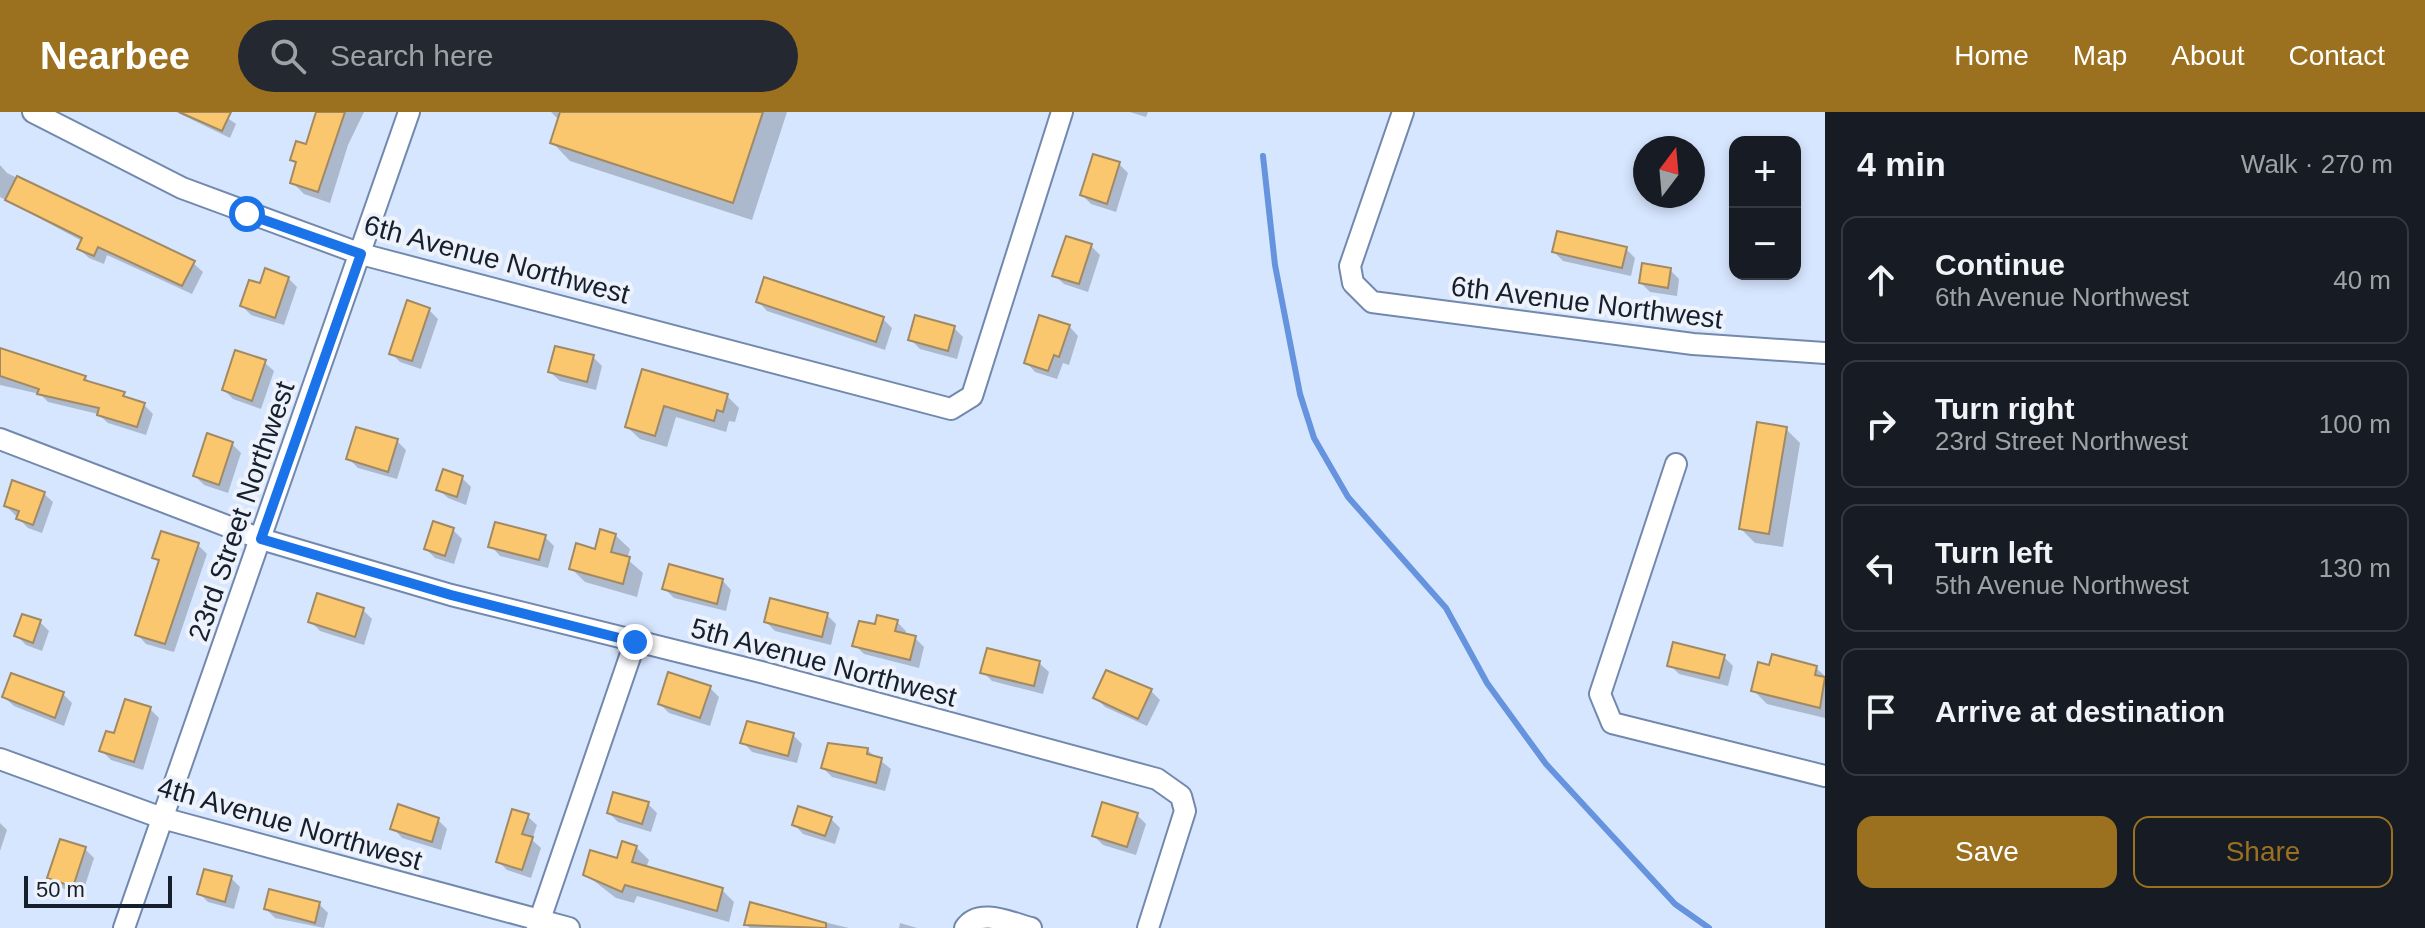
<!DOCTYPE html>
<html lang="en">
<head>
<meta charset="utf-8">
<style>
	body { margin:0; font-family:Arial,sans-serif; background:#242831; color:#f1f3f6 }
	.controls { position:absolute; right:24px; top:24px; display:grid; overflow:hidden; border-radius:16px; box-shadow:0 4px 12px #0003 }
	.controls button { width:72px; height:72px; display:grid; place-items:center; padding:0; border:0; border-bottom:2px solid #363941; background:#171b24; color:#f1f3f6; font:40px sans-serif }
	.compass { position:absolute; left:1633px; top:24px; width:72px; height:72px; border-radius:50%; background:#171b24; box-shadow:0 4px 12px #0003; rotate:16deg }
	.scale { position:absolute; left:24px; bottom:20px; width:148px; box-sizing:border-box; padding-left:8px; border:4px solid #161f2e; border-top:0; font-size:22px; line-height:28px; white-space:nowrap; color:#161f2e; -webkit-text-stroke:6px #eef3fb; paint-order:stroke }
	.stop { position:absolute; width:24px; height:24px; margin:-18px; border:6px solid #1a73e8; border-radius:50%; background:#fff }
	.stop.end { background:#1a73e8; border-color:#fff; box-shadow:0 2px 8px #0008 }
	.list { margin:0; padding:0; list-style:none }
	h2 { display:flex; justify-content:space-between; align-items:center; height:104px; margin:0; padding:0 32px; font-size:34px }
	h2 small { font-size:26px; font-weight:400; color:#9ea1a6 }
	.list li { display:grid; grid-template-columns:52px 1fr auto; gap:24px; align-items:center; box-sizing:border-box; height:128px; margin:0 16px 16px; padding:0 16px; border:2px solid #363941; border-radius:16px }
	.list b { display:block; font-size:30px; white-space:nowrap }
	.list p { margin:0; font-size:26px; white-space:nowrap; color:#9ea1a6 }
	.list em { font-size:26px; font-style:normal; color:#9ea1a6 }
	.actions { display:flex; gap:16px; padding:24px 32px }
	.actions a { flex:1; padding:18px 0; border:2px solid #9b711f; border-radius:16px; text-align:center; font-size:28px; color:#9b711f }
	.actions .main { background:#9b711f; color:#fff }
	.icon { flex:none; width:44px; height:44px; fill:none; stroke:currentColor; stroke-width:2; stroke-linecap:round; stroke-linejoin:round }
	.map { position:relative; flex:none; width:1825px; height:816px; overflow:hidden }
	header { display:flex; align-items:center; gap:48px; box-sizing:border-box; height:112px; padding:0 40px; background:#9b711f; color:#fff }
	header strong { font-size:38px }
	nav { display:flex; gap:44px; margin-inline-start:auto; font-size:28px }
	.search { width:560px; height:72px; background:#242831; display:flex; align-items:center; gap:20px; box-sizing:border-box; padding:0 28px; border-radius:44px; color:#9ea1a6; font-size:30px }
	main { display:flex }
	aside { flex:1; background:#171b24 }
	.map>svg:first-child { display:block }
	.shadow { fill:#0003 }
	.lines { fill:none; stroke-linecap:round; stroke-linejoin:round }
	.stream { stroke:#6693dd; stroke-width:6 }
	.building { fill:#fac76e; stroke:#a18a63; stroke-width:2 }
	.street-casing { stroke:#7289ad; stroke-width:24 }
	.street { stroke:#fff; stroke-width:20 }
	.route { stroke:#1a73e8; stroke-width:10 }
	.labels { text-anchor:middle; stroke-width:8; stroke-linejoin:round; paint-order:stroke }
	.street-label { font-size:28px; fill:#161f2e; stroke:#eef3fb }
</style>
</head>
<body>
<header>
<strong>Nearbee</strong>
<div class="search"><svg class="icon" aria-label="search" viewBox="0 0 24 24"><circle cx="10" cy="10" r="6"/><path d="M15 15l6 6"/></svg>Search here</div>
<nav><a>Home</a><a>Map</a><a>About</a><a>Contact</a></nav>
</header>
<main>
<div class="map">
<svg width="1825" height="816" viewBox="0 0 1825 816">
	<rect width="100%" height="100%" fill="#d7e6ff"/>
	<g class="shadow">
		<polygon points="176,0 219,0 236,12 230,26"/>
		<polygon points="318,0 364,0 348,33 330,91 304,82 292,70 298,53 292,47 307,34"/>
		<polygon points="551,0 787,0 752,108 570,49 552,30 559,8"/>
		<polygon points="1130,0 1148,0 1146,5"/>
		<polygon points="1119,52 1128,61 1116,100 1091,92 1082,83"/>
		<polygon points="0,53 7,61 193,151 203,160 192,182 107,143 104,152 89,146 79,137 82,129 0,85"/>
		<polygon points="1091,134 1100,143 1088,180 1064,172 1054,163"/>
		<polygon points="1626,137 1635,146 1631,164 1563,149 1554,140"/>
		<polygon points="1670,158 1679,167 1677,184 1650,180 1641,171"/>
		<polygon points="288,166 297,175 284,213 251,203 242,194"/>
		<polygon points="758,189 883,207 892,216 885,238 767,199"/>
		<polygon points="429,198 438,207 421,257 400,250 391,241"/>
		<polygon points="1069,214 1078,224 1069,253 1063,251 1057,267 1035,260 1026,250"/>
		<polygon points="954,216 963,225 957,247 920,237 911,228"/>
		<polygon points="0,237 85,265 91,272 144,293 153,302 146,323 108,311 98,302 48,290 40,282 0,273"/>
		<polygon points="593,245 602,254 596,278 560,269 550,260"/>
		<polygon points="264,250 274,259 261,297 233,287 224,278"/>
		<polygon points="644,259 727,284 739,296 735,310 729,309 726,320 676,305 667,335 640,327 627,315"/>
		<polygon points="1786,317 1800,331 1783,435 1755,431 1741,417"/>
		<polygon points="397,329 406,338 397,367 358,356 348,346"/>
		<polygon points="232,332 241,341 228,381 204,373 195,364"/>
		<polygon points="462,366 471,375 466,393 448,386 438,377"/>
		<polygon points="43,381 53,390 42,421 28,416 6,394"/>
		<polygon points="453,418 462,427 454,452 435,446 426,437"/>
		<polygon points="615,423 630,437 627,447 643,461 637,485 585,470 571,456"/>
		<polygon points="545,425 554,434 548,456 500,444 491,434"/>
		<polygon points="198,433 207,442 174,540 146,532 137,522 160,451 155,446"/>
		<polygon points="722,468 731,478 726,499 674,486 665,477"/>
		<polygon points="363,498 372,507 364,533 320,519 310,509"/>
		<polygon points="827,503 836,512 831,533 775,519 766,510"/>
		<polygon points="40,510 49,519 42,539 26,533 17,524"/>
		<polygon points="897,510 906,519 905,523 915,526 924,535 919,556 864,542 855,533 876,515"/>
		<polygon points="1724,545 1733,554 1728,574 1679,562 1670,553"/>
		<polygon points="1039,551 1049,560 1043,582 992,569 983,560"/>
		<polygon points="1770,555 1816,556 1825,564 1825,606 1767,592 1753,578"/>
		<polygon points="710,576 719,585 710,614 669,601 660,592"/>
		<polygon points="1150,578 1160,588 1147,614 1105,595 1096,586"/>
		<polygon points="63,582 72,591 64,614 14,594 4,585"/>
		<polygon points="150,597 159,606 143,658 111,648 102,639"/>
		<polygon points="793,623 802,632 797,651 752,640 743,630"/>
		<polygon points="847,633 867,638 891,657 885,679 832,665 823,656"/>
		<polygon points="648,692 657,701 651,720 618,710 609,701"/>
		<polygon points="1137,703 1146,712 1136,743 1103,733 1094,724"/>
		<polygon points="527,704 537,713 532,728 541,736 531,766 507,758 498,749"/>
		<polygon points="830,706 840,716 835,732 803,722 794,712"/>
		<polygon points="438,708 447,717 441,738 402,726 393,716"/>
		<polygon points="0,711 7,718 0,739"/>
		<polygon points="636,735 649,748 646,756 722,778 734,790 729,810 637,784 634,791 616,786 585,762 618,748"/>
		<polygon points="85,737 94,746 82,783 59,775 49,766"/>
		<polygon points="231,766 240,775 234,797 208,790 199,781"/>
		<polygon points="319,792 328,801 324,816 275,806 266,797"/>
		<polygon points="752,793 849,816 750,816 746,813"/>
		<polygon points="900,811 917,816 899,816"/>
	</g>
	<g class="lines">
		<polyline class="stream" points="1263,44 1275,153 1300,282 1314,326 1348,385 1446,496 1487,571 1546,652 1675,792 1709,816"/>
	</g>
	<g class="building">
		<polygon points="179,0 231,0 222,19"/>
		<polygon points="316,0 345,0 318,80 290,71 296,50 290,48 296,29 306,32"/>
		<polygon points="560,0 763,0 733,91 550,31"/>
		<polygon points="1093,42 1120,50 1107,92 1080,83"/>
		<polygon points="17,64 195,149 182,174 98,135 94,144 77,137 82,126 5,88"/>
		<polygon points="1557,119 1627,135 1622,156 1552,140"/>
		<polygon points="1066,124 1092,132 1079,172 1052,164"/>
		<polygon points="1642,151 1671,156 1668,176 1639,171"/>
		<polygon points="265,156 289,165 275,206 240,194 249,168 260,171"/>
		<polygon points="764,165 884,205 876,230 756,190"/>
		<polygon points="407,188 430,196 412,249 389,242"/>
		<polygon points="915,203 955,214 948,239 908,228"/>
		<polygon points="1039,203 1070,213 1059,245 1054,243 1048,259 1024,251"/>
		<polygon points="555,234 594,243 587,270 548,260"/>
		<polygon points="0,236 86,264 84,268 125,280 123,284 145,291 137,315 97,303 99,296 37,282 39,277 0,264"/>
		<polygon points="235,238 266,248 252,289 222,278"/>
		<polygon points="642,257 728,282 723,300 717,298 714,309 664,294 655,324 625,315"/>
		<polygon points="1757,310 1787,315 1769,422 1739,417"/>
		<polygon points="356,315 398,327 388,360 346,347"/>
		<polygon points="207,321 233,330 219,373 193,364"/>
		<polygon points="443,357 463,364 457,385 436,378"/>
		<polygon points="12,368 45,380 33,413 16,407 19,399 4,394"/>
		<polygon points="433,409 454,416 445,444 424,437"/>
		<polygon points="495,410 546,423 539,448 488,435"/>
		<polygon points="600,417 616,422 611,440 630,445 623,472 569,457 576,431 595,437"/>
		<polygon points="161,419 199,431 165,532 135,523 159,448 152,446"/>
		<polygon points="669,452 723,467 717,492 662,477"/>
		<polygon points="317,481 364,496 355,525 308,510"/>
		<polygon points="770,486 828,501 822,525 764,510"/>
		<polygon points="22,502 41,508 33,531 14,524"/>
		<polygon points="877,503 898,508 895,519 916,524 910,548 852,534 859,509 875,512"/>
		<polygon points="1673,530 1725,543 1719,566 1667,554"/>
		<polygon points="987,536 1040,549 1034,574 980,561"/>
		<polygon points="1772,542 1817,554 1815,563 1825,565 1820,596 1751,579 1758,550 1769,553"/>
		<polygon points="1106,558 1152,577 1138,607 1093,586"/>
		<polygon points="668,560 711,574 700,606 658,592"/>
		<polygon points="11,561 64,580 55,606 2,585"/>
		<polygon points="125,587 151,595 134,650 99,639 106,619 114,621"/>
		<polygon points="747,609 794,621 788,644 740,631"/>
		<polygon points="828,631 868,636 867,642 882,646 876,671 821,656"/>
		<polygon points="613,680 649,690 642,712 607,701"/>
		<polygon points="1102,690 1138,701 1127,735 1092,724"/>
		<polygon points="398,692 439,706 432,730 390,717"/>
		<polygon points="798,694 832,705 825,724 792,713"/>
		<polygon points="512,697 529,702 522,722 533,725 522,758 496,750"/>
		<polygon points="60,727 86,735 73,775 47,766"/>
		<polygon points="622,729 637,734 632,750 723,776 717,799 625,773 622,780 583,763 590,738 617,746"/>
		<polygon points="204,757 232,764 225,790 197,782"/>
		<polygon points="269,777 320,790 315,811 264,797"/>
		<polygon points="750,790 826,811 826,816 744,813"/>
	</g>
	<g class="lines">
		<defs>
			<g id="street">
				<polyline points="33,0 182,76 361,142 951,297 972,284 1062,0"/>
				<polyline points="1403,0 1350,154 1353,171 1372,190 1693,232 1825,241"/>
				<polyline points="0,327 261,427 451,483 761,560 1157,667 1181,684 1185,699 1148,816"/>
				<polyline points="1676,352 1600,582 1612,611 1825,664"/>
				<polyline points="0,647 162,706 569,816"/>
				<polyline points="124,816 409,0"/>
				<polyline points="537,816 635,530"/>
				<path d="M 965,816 C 979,795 1011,811 1031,816"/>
			</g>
		</defs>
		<use href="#street" class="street-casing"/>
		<use href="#street" class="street"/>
	</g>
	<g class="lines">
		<polyline class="route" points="247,102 361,142 261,427 451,483 635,530"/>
	</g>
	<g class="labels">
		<g class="street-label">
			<text transform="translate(497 147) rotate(15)" y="10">6th Avenue Northwest</text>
			<text transform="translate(1587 190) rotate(7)" y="10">6th Avenue Northwest</text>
			<text transform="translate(241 399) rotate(-71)" y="10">23rd Street Northwest</text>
			<text transform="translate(824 550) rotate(15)" y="10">5th Avenue Northwest</text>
			<text transform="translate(290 711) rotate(16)" y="10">4th Avenue Northwest</text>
		</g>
	</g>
</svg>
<div class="controls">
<button>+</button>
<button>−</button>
</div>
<svg class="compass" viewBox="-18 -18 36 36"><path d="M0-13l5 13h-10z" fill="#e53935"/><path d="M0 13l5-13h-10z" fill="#9ea1a6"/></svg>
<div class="scale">50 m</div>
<div class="stop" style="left:247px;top:102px"></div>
<div class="stop end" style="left:635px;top:530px"></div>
</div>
<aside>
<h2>4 min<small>Walk · 270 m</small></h2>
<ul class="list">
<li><svg class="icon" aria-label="ahead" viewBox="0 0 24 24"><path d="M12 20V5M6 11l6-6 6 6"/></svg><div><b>Continue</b><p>6th Avenue Northwest</p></div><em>40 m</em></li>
<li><svg class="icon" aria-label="right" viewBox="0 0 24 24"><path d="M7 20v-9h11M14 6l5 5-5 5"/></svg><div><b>Turn right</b><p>23rd Street Northwest</p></div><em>100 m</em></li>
<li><svg class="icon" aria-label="left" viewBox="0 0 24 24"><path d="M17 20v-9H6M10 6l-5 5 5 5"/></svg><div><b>Turn left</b><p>5th Avenue Northwest</p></div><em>130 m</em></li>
<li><svg class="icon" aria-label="arrive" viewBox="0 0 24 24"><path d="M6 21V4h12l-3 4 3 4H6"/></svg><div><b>Arrive at destination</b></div></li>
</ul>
<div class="actions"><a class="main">Save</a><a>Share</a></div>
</aside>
</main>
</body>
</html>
